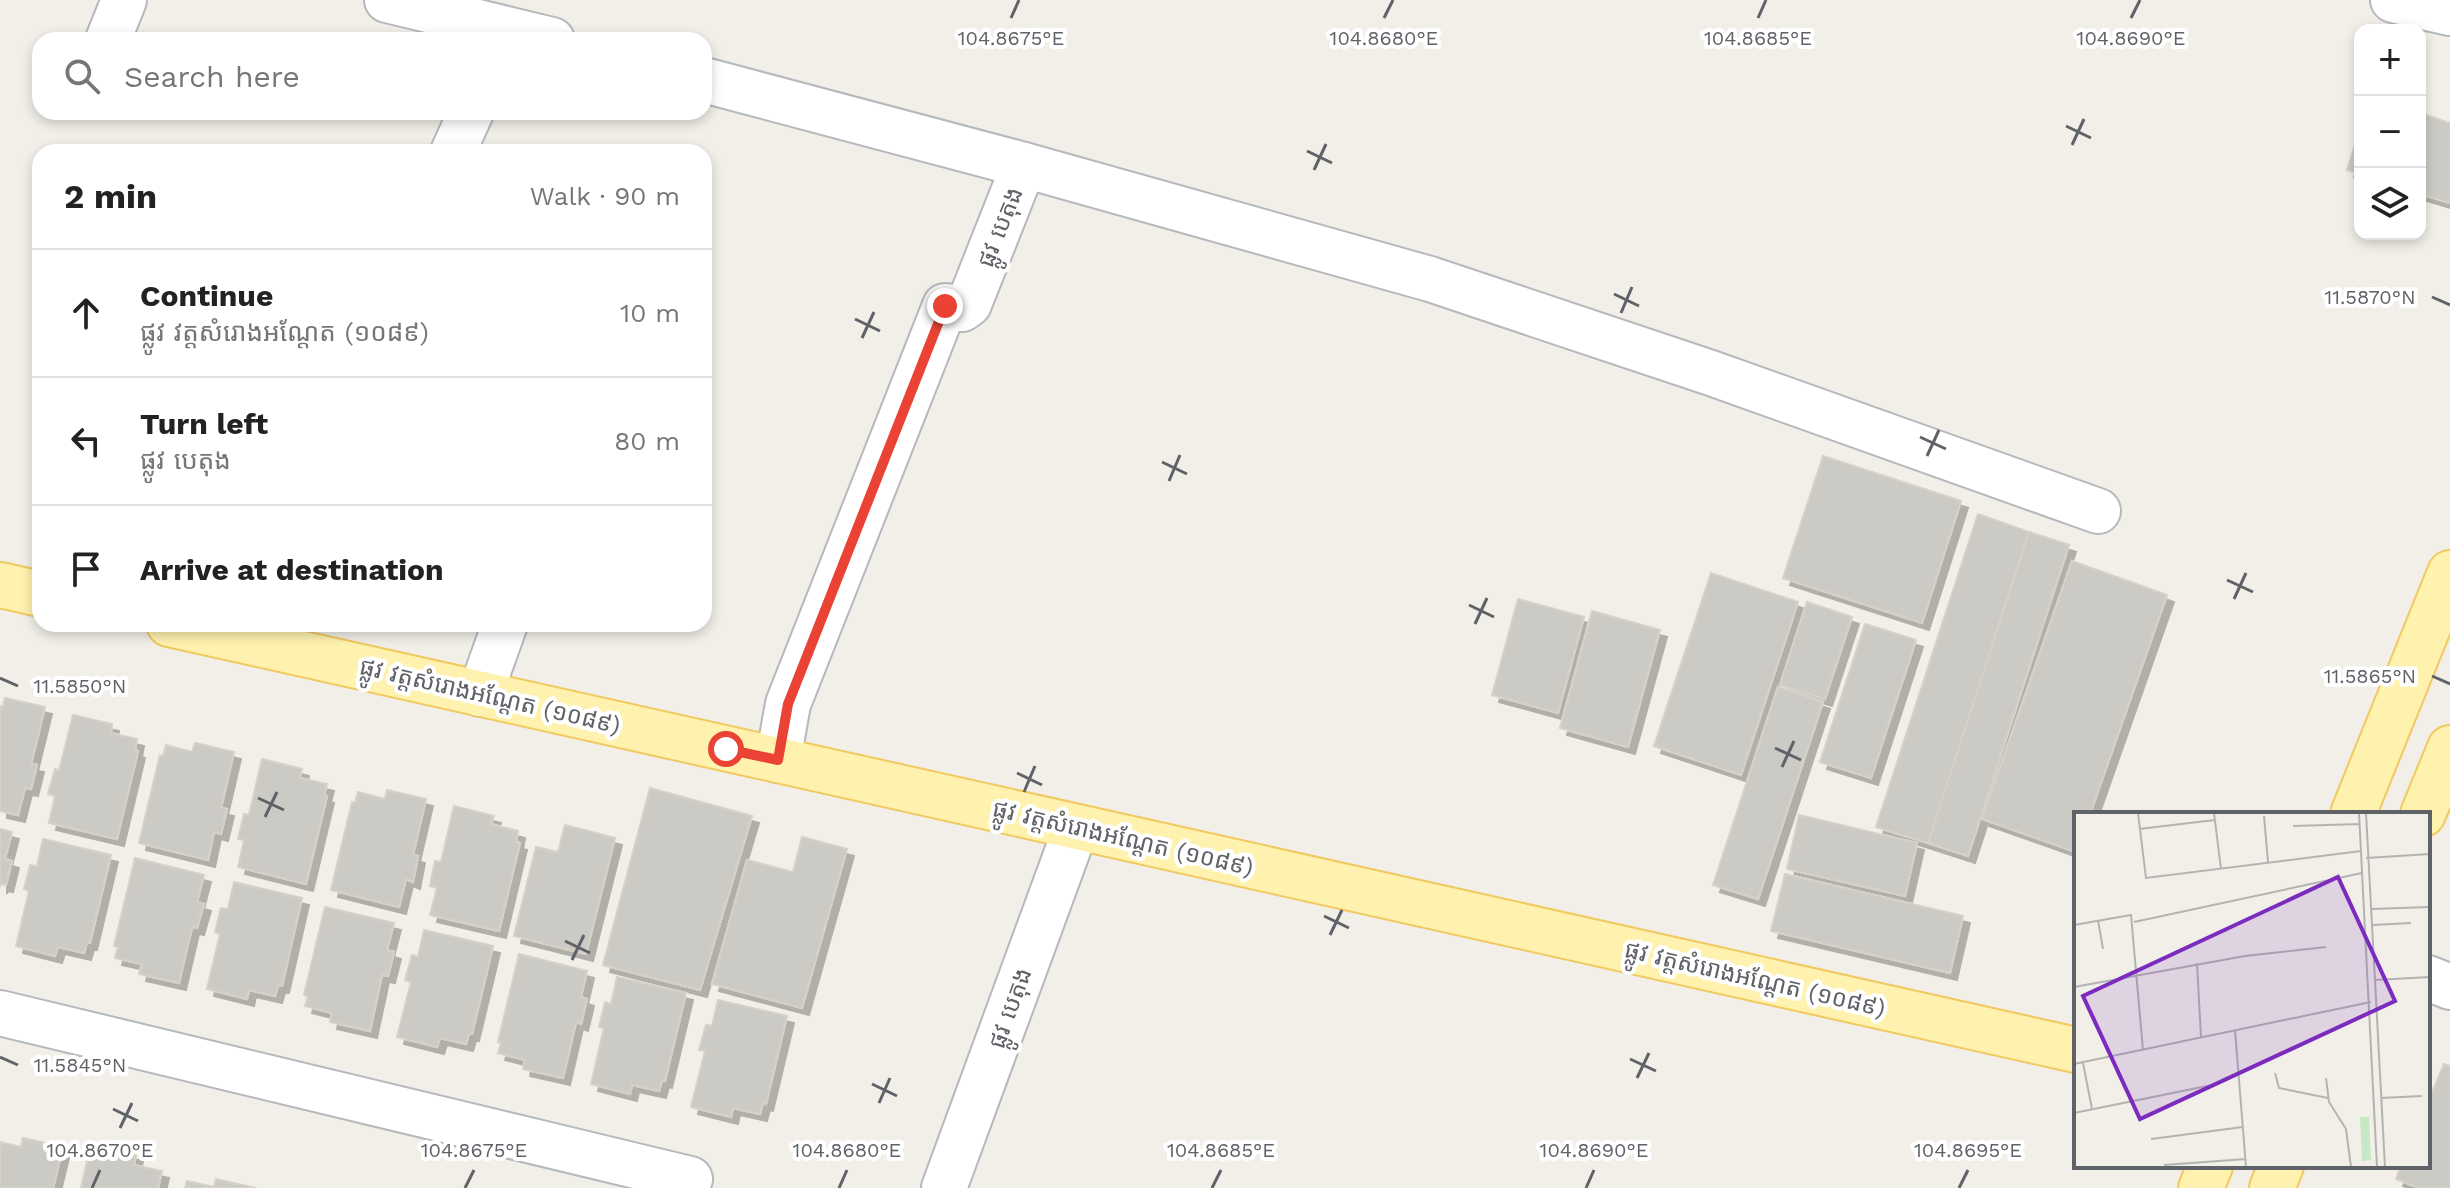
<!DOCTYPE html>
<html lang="en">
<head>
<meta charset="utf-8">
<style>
	body { margin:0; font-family:"Work Sans","Noto Sans Khmer",sans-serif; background:#f6f6f6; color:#222 }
	.controls { position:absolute; right:24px; top:24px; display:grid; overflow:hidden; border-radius:16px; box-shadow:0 4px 12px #0003 }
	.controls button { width:72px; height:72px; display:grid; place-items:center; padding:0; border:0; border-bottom:2px solid #e0e0e0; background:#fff; color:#222; font:40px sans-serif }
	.stop { position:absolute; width:24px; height:24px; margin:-18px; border:6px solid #ea4335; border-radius:50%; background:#fff }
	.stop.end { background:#ea4335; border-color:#fff; box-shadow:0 2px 8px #0008 }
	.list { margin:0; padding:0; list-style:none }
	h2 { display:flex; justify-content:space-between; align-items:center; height:104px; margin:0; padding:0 32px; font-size:34px }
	h2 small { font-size:26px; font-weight:400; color:#767676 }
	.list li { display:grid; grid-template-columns:52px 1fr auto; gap:24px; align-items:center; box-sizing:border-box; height:128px; padding:0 32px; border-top:2px solid #e0e0e0 }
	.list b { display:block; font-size:30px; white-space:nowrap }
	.list p { margin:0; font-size:26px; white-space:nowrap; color:#767676 }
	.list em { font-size:26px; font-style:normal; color:#767676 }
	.icon { flex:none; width:44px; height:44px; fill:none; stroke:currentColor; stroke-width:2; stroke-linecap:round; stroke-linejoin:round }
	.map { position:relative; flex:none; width:2450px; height:1188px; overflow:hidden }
	.search { position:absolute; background:#fff; box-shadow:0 4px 12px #0003; left:32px; top:32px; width:680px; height:88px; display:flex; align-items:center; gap:20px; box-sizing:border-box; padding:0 28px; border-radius:24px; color:#767676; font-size:30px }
	.panel { position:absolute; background:#fff; box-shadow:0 4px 12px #0003; left:32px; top:144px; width:680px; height:488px; border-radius:24px }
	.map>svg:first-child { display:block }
	.building { fill:#cccac5; stroke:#d6d1c6; stroke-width:2; filter:url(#shadow) }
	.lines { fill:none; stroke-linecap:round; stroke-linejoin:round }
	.minor-casing { stroke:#b5b8bc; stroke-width:48 }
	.major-casing { stroke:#f2c960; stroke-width:48 }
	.minor { stroke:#fff; stroke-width:44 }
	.major { stroke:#fff2af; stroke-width:44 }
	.route { stroke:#ea4335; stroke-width:10 }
	.ticks { fill:none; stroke:#5f6368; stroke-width:3 }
	.labels { text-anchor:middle; stroke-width:8; stroke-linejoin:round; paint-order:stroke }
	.street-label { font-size:24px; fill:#5f6368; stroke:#fff }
	.inset-road { fill:none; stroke:#b3b3b1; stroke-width:2 }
	.view { fill:#7b2cbf; fill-opacity:0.15; stroke:#7b2cbf; stroke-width:4 }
	.inset-edge { fill:none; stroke:#5f6368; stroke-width:4 }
	.ticks-label { font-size:20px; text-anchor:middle; fill:#5f6368; stroke:#fff; stroke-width:8; stroke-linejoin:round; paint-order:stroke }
</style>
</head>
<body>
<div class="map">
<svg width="2450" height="1188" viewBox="0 0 2450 1188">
	<defs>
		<filter id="shadow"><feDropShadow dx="7" dy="7" stdDeviation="0" flood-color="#0004"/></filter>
	</defs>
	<rect width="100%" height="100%" fill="#f1efe8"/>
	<g class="building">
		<polygon points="2420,113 2450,123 2450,203 2420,194"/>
		<polygon points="2360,129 2360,174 2347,170"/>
		<polygon points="1823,456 1961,501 1922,623 1783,578"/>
		<polygon points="1978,514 2029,532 1928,843 1876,827"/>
		<polygon points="2029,532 2069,545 1968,856 1928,843"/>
		<polygon points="2072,561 2167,595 2090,814 2076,814 2076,852 1982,819"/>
		<polygon points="1711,573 1798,602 1741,775 1654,746"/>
		<polygon points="1518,599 1584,617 1558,713 1492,695"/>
		<polygon points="1807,602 1852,617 1825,699 1780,685"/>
		<polygon points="1592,611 1660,630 1628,747 1560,728"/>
		<polygon points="1865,624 1916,640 1871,778 1820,762"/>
		<polygon points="1778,687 1823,702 1758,899 1713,885"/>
		<polygon points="5,698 45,707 31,764 37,765 31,789 25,788 18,815 0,811 0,706 3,707"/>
		<polygon points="73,715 112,724 111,733 137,739 135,750 138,751 117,839 49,823 55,796 48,794 55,769 59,771"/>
		<polygon points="195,743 234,752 221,808 227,809 221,834 214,832 208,860 139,843 160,755 163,756 166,745 192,752"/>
		<polygon points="262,759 302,769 300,778 327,784 324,795 327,796 306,884 238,867 244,840 238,839 244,814 249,815"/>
		<polygon points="650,788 752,816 700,990 603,965"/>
		<polygon points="387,790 426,799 413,855 418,856 413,882 406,879 399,907 331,890 352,802 355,803 358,792 385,799"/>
		<polygon points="454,806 494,816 491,824 518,831 516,842 520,843 499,931 430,915 437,888 430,886 435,861 441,862"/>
		<polygon points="1799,815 1917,843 1905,896 1787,869"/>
		<polygon points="565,825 615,838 586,954 514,936 536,847 558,852"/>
		<polygon points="0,829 12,832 5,859 12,861 6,885 1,884 0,887"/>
		<polygon points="802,837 847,849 802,1008 712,984 747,860 793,872"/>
		<polygon points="43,839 111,855 90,943 87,943 84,953 58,947 55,956 16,946 29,891 24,889 30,865 37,866"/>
		<polygon points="135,858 204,875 197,902 204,904 197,928 192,927 179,983 139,974 142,964 115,958 118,947 114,946"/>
		<polygon points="1785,874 1963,916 1950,973 1771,931"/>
		<polygon points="234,882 302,898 282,986 278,986 275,996 249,990 247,999 207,989 220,934 215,932 221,908 228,909"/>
		<polygon points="325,907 394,923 387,950 394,952 388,976 382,975 370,1031 330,1022 332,1013 305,1006 308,996 304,995"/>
		<polygon points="424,930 493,946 472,1034 469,1034 466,1044 440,1038 437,1047 397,1037 411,982 405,980 412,955 418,957"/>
		<polygon points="519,954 587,971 581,997 587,999 581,1024 576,1022 563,1078 523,1069 525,1060 498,1053 501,1043 498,1042"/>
		<polygon points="617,977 686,993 665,1081 662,1080 659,1091 632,1085 630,1094 591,1084 604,1028 599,1027 605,1002 611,1004"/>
		<polygon points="718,1000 787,1016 766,1104 763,1103 760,1114 733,1108 731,1117 691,1107 705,1051 699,1050 706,1025 712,1026"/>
		<polygon points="2444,1064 2450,1066 2450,1188 2419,1188 2396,1179 2401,1166 2428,1166 2428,1102"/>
		<polygon points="23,1138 63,1147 53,1188 0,1188 0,1142 21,1147"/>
		<polygon points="91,1144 136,1154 134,1165 162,1171 158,1188 81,1188"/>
		<polygon points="216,1179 256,1188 185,1188 187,1181 214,1187"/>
	</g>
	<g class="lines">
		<defs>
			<g id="minor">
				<polyline points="387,0 552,40"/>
				<polyline points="2393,0 2450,13"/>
				<polyline points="108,40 124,0"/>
				<polyline points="704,80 1024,165 1430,279 1711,373 2098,511"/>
				<polyline points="453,152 471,112"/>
				<polyline points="480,694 505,624"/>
				<polyline points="778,760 788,704 945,306 962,309 969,304 1024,165"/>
				<polyline points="2428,978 2450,987"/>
				<polyline points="0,1013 690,1179"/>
				<polyline points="944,1188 1076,828"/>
			</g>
			<g id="major">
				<polyline points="0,585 40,594"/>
				<polyline points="169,624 2076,1050"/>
				<polyline points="2353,814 2450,573"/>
				<polyline points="2423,814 2450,748"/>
				<polyline points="2201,1188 2210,1166"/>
				<polyline points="2272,1188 2281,1166"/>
			</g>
		</defs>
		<use href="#minor" class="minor-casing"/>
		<use href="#major" class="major-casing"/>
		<use href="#minor" class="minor"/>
		<use href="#major" class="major"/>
	</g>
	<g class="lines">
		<polyline class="route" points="726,749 778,760 788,704 945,306"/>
	</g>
	<path class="ticks" d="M 1011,18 L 1019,0M 1384,18 L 1393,0M 1758,18 L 1766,0M 2131,18 L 2140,0M 2066,126 L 2091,138M 2072,145 L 2084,119M 1307,151 L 1332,163M 1314,170 L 1326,144M 1614,294 L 1639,306M 2432,297 L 2450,305M 1621,313 L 1632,287M 855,319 L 880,331M 862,338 L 874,312M 1920,437 L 1946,449M 1927,456 L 1939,430M 1162,462 L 1187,474M 1169,481 L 1180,455M 2227,580 L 2253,592M 2234,599 L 2246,573M 1469,605 L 1494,617M 1475,624 L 1487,598M 2432,676 L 2450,684M 0,678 L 18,686M 1775,748 L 1801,760M 1782,767 L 1794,741M 1017,773 L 1042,785M 1024,792 L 1035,766M 258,798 L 284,810M 265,817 L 277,792M 1324,916 L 1349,928M 1330,935 L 1342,910M 565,941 L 590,953M 572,960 L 584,935M 0,1057 L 18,1065M 1630,1059 L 1656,1071M 1637,1078 L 1649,1053M 872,1084 L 897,1096M 879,1103 L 890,1078M 113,1109 L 138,1121M 120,1128 L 132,1103M 92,1188 L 100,1170M 465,1188 L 474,1170M 839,1188 L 847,1170M 1212,1188 L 1221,1170M 1586,1188 L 1594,1170M 1959,1188 L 1968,1170"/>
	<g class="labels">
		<g class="street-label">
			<text transform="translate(1000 227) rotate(-68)" y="8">ផ្លូវ បេតុង</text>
			<text transform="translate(490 696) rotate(13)" y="8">ផ្លូវ វត្តសំរោងអណ្ដែត (១០៨៩)</text>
			<text transform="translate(1123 838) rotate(13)" y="8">ផ្លូវ វត្តសំរោងអណ្ដែត (១០៨៩)</text>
			<text transform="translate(1755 979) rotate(13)" y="8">ផ្លូវ វត្តសំរោងអណ្ដែត (១០៨៩)</text>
			<text transform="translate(1010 1008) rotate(-70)" y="8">ផ្លូវ បេតុង</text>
		</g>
	</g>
	<g transform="translate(2074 812)">
		<rect width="356" height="356" fill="#f1efe8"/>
		<path d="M 286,305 L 295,305 L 297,348 L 288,349 Z" fill="#c5e8c5"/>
		<path class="inset-road" d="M 64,1 L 72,66 L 287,39M 140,1 L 147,57M 285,1 L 303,355M 292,1 L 311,355M 190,4 L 194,50M 219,14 L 286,12M 65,17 L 141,8M 292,46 L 356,42M 297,97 L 356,95M 24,108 L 29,137M 60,110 L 288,61M 0,113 L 57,103 L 69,238M 298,113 L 337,111M 123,151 L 127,225M 301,168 L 356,165M 0,175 L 171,144 L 252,135M 161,218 L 172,355M 9,251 L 18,297M 0,252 L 297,190M 201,261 L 205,276 L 254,286M 252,266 L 255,290 L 272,317 L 277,355M 307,286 L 348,284M 0,301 L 138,273M 77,327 L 169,315M 90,353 L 172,347"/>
		<path class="view" d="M 264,65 L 321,189 L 66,307 L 9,184 Z"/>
		<rect width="356" height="356" class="inset-edge"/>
	</g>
	<g class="ticks-label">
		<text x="1011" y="45">104.8675°E</text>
		<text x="1384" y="45">104.8680°E</text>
		<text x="1758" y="45">104.8685°E</text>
		<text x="2131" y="45">104.8690°E</text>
		<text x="2370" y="304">11.5870°N</text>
		<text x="2370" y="683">11.5865°N</text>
		<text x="80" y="693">11.5850°N</text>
		<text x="80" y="1072">11.5845°N</text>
		<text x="100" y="1157">104.8670°E</text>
		<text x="474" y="1157">104.8675°E</text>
		<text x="847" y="1157">104.8680°E</text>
		<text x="1221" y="1157">104.8685°E</text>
		<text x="1594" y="1157">104.8690°E</text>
		<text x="1968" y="1157">104.8695°E</text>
	</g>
</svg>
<div class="controls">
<button>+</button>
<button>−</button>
<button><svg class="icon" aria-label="layers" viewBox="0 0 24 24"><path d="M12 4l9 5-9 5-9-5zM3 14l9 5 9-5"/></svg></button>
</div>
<div class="stop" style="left:726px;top:749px"></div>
<div class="stop end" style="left:945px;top:306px"></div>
<div class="search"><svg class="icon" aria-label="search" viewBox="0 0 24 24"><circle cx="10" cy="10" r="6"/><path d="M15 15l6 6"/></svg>Search here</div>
<section class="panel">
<h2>2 min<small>Walk · 90 m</small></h2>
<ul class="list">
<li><svg class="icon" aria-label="ahead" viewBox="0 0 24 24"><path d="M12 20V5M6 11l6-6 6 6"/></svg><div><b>Continue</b><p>ផ្លូវ វត្តសំរោងអណ្ដែត (១០៨៩)</p></div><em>10 m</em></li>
<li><svg class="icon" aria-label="left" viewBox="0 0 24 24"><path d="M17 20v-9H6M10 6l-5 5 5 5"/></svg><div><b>Turn left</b><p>ផ្លូវ បេតុង</p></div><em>80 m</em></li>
<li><svg class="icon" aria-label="arrive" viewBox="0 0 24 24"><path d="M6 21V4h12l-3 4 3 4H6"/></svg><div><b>Arrive at destination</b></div></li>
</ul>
</section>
</div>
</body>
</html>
